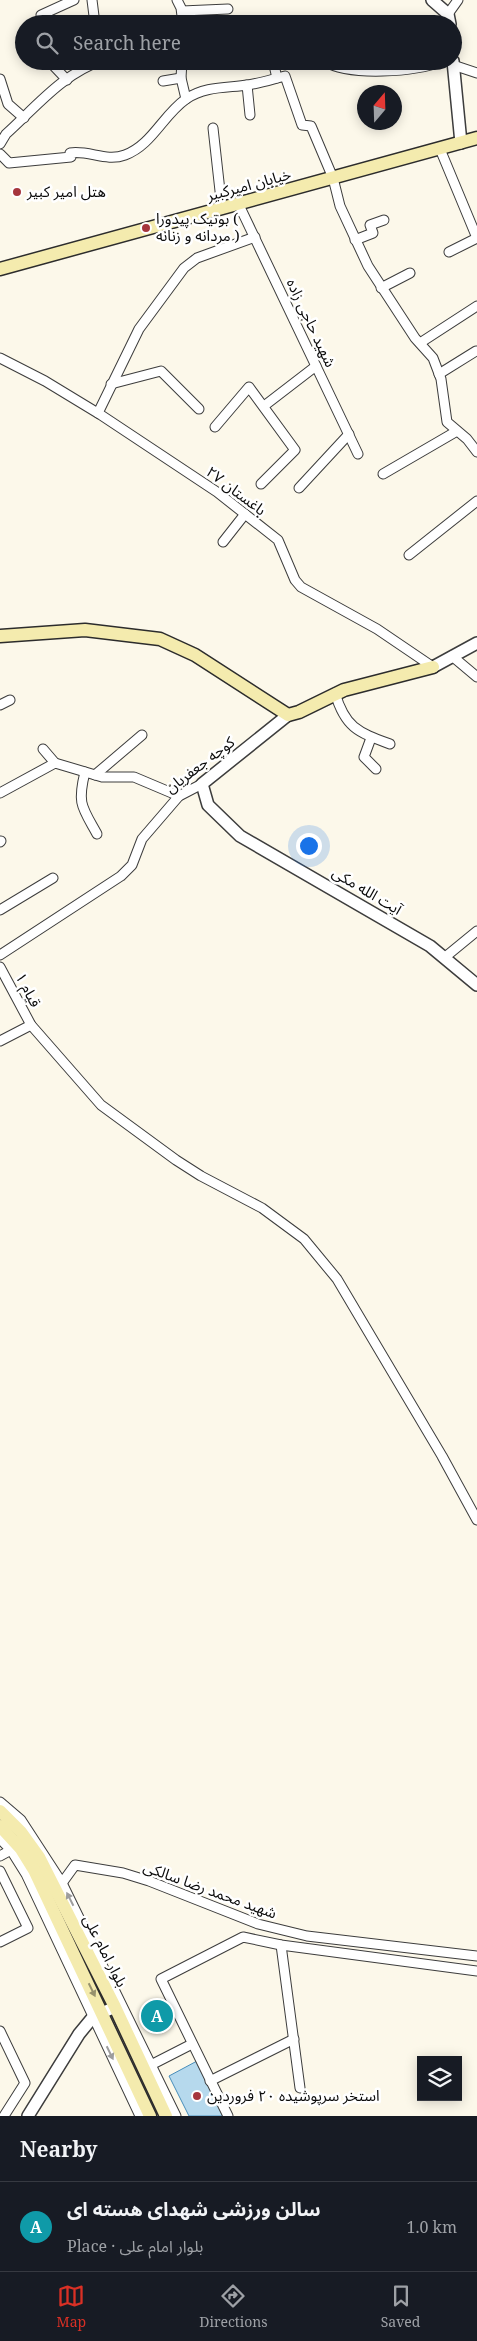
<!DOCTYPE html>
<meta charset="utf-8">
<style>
:root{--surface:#171b24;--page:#242831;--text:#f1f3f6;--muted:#9ea1a6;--line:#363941;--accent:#d93025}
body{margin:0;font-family:"Noto Serif","Noto Sans Arabic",serif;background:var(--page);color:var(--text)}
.controls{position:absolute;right:15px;bottom:15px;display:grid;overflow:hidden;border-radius:0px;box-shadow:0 2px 12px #0003}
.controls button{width:45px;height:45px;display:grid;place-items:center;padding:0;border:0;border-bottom:1px solid var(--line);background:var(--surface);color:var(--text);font:25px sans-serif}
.compass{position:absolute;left:357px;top:85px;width:45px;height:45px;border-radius:50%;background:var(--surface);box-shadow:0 2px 12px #0003;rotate:19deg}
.you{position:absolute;left:308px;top:845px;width:18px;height:18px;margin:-12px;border:4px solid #fff;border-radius:50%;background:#1a73e8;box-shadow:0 0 0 8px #1a73e833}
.badge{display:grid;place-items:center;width:32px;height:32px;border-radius:50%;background:var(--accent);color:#fff;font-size:16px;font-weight:700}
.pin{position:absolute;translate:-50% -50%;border:2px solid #fff;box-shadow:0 1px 5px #0006}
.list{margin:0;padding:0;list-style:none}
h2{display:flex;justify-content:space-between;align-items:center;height:65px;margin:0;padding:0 20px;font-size:21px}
h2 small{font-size:16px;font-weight:400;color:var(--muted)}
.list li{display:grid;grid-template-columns:32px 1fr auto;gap:15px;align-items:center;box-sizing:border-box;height:90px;padding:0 20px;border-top:1px solid var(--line)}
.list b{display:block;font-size:19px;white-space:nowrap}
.list p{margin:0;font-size:16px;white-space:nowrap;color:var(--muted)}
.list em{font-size:16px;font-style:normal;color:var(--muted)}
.icon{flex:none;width:28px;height:28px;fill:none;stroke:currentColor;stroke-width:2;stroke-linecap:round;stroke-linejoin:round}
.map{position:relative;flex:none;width:477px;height:2116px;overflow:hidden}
.search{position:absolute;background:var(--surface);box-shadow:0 2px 12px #0003;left:15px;right:15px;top:15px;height:55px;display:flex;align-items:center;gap:12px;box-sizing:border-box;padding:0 18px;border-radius:28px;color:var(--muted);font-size:19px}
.sheet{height:155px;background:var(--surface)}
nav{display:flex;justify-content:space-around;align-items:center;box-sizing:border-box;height:70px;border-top:1px solid var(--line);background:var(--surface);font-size:14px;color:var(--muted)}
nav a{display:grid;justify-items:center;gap:2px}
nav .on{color:var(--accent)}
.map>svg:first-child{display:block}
.water{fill:#b6d9ed;stroke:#478dba}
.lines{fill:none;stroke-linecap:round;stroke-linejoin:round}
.minor-casing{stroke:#3d3d3d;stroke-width:11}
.tertiary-casing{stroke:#3d3d3d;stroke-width:14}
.secondary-casing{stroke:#2c2c2c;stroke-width:15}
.minor{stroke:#fff;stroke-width:9}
.tertiary{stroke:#fff;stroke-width:11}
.secondary{stroke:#f4ebae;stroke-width:12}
.oneway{fill:#9d9d9d}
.oneway2{fill:#96916c}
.poi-dot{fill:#a6363d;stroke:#fff;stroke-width:2}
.labels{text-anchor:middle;stroke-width:5;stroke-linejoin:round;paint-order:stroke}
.street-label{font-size:15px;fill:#0a0a0a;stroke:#fff}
.poi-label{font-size:15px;fill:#0a0a0a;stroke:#fff;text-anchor:start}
</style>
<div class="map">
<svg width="477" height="2116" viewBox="0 0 477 2116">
<rect width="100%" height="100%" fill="#fcf8ea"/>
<polygon class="water" points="197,2061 225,2116 189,2116 169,2076"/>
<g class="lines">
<defs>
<g id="minor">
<polyline points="92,0 95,24"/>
<polyline points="177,0 181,8 183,24"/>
<polyline points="182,11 228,9"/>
<polyline points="448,14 458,0"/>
<polyline points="41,15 74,0"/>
<polyline points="49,61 67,80"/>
<polyline points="182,61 181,78 186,99"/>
<polyline points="213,61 252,64 270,61"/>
<polyline points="273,61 277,78"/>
<path d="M324,61c26,16 91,11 119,0"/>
<polyline points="453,65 477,73"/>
<polyline points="0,79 8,104 24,118"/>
<polyline points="163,81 181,78"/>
<polyline points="247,85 250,115"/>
<polyline points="213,128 222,209"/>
<path d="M0,144l6,-10c28,-25 58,-62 96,-73"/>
<polyline points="440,149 477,238"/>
<path d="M0,154l9,9 62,-6 -1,-4c19,-3 36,9 55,2 27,-10 38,-40 61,-56 19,-13 41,-11 62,-14 13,-2 25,-6 37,-9l17,49 9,1 22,52 7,28 28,60 47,72 18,20 8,21 6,43 20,17 10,13"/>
<polyline points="239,205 358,454"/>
<polyline points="355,240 373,233 370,225 384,220"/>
<polyline points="449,252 477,238"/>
<polyline points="381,288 410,273"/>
<polyline points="420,343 477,306"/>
<polyline points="0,358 45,381 101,415 217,492 278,540 295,580 301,587 377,629 433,667"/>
<polyline points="439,374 476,351"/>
<polyline points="111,384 161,371 199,409"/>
<polyline points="264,406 316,366"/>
<polyline points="98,413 139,329 184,268 197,258 255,237"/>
<polyline points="215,427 249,387 295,450 261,484"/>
<polyline points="383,474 457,431"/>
<polyline points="299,488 349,434"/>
<polyline points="223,542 245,514"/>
<polyline points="409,555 477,501"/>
<polyline points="452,656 477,677"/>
<path d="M335,693c10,34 22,39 55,51"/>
<polyline points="0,705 10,700"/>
<polyline points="371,738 364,757 376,769"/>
<polyline points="43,749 55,763"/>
<path d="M85,772c-8,32 -3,35 12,62"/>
<polyline points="95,775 142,735"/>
<polyline points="0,793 55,763 102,777 134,777 179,796"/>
<polyline points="0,842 1,841"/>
<polyline points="0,910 53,878"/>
<polyline points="0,955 121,876 132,865 142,839 179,796 202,784"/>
<polyline points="444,958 477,931"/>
<polyline points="0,967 31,1025 101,1105 176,1160 201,1176 262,1208 304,1239 337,1279 442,1456 477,1520"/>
<polyline points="0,1041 31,1025"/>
<polyline points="0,1802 21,1820 62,1883 176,2116"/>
<polyline points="0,1839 11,1850 26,1874 140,2116"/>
<polyline points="0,1856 11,1850"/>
<polyline points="0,1871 28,1928 0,1942"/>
<polyline points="62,1883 75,1865 123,1873 149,1881 258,1924 307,1936 477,1956"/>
<polyline points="281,1945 300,2088"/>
<polyline points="0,2031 25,2083 4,2116"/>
<polyline points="147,2067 192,2044"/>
<polyline points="210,2081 294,2039"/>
<polyline points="228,2116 161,1979 243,1937 281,1945 477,1971"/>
</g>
<g id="tertiary">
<polyline points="432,0 448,14 450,24"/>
<polyline points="453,61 461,143"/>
<polyline points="433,667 477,643"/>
<polyline points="288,715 202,784 208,805 240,836 430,946 477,985"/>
<polyline points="28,2116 79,2034 93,2017 115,2007"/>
</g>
<g id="secondary">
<polyline points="0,269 477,138"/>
<polyline points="0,636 85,630 160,639 195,655 288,715 299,712 344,690 433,667"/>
<polyline points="0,1811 21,1832 39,1857 115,2007 166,2116"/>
<polyline points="0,1826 21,1849 34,1870 150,2116"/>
</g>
</defs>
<use href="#minor" class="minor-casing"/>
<use href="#tertiary" class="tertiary-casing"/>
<use href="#secondary" class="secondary-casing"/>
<use href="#minor" class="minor"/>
<use href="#tertiary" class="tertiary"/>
<use href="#secondary" class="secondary"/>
</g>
<defs><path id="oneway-solid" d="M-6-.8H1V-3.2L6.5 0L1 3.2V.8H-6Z" transform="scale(1.25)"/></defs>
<g class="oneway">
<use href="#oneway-solid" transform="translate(70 1899) rotate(-117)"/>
<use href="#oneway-solid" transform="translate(110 2053) rotate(64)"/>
</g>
<use class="oneway2" href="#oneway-solid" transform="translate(92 1990) rotate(64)"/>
<g class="poi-dot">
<circle cx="17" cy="192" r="5"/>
<circle cx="146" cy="228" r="5"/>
<circle cx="197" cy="2096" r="5"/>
</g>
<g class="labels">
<g class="street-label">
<text transform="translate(249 185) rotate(-15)" y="5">خیابان امیرکبیر</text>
<text transform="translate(311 323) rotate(65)" y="5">شهید حاجی زاده</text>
<text transform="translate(236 491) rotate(37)" y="5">باغستان ۲۷</text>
<text transform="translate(200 765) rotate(-37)" y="5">کوچه جعفریان</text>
<text transform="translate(367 891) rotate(31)" y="5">آیت الله مکی</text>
<text transform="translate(28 990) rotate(62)" y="5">قیام ۱</text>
<text transform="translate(210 1890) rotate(20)" y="5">شهید محمد رضا سالکی</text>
<text transform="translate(105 1951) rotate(63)" y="5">بلوار امام علی</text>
</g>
<g class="poi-label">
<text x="27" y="197">هتل امیر کبیر</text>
<text x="156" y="224">بوتیک پیدورا (<tspan x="156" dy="17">مردانه و زنانه )</tspan></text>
<text x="207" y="2101">استخر سرپوشیده ۲۰ فروردین</text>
</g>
</g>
</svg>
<div class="controls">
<button><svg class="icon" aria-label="layers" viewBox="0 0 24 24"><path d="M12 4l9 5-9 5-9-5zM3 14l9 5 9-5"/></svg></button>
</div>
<svg class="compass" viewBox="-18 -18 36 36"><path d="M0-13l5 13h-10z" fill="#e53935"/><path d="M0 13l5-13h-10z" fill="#9ea1a6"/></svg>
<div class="you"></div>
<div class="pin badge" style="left:157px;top:2016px;background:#0f9aa8">A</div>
<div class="search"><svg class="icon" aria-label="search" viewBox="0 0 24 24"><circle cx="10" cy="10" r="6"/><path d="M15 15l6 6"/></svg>Search here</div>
</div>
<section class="sheet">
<h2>Nearby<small></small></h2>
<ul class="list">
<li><span class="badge" style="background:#0f9aa8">A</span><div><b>سالن ورزشی شهدای هسته ای</b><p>Place · بلوار امام علی</p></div><em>1.0 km</em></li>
</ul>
</section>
<nav>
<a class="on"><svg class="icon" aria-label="map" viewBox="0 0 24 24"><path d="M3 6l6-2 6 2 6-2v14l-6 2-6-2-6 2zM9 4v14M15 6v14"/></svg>Map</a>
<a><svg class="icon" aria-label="directions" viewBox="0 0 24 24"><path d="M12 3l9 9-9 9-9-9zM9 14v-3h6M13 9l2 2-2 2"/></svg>Directions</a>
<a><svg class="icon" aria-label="saved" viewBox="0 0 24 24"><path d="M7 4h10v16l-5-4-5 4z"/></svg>Saved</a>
</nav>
